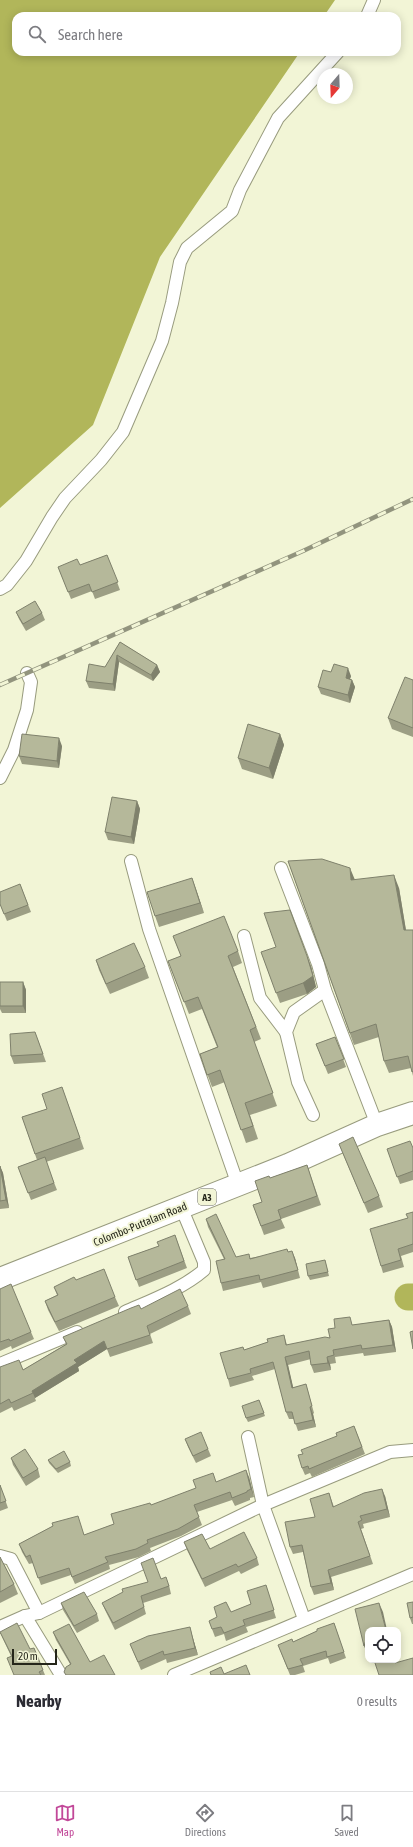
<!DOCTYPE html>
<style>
:root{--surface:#fff;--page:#f7f7f7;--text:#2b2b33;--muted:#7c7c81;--line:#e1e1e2;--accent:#c24899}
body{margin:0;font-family:"Asap Condensed",sans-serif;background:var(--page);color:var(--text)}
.controls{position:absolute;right:12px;bottom:12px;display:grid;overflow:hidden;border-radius:8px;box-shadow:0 2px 10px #0003}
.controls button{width:36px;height:36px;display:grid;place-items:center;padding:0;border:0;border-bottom:1px solid var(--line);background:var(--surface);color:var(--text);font:20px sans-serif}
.compass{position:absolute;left:317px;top:68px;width:36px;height:36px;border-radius:50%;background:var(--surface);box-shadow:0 2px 10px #0003;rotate:199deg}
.scale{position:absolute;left:12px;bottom:10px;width:45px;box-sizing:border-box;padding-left:4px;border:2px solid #25261a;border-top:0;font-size:11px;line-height:14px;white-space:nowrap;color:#25261a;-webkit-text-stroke:3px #f2f5d6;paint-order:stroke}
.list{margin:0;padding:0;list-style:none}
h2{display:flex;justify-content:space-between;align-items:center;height:52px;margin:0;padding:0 16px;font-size:17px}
h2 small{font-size:13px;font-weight:400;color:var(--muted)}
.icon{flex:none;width:22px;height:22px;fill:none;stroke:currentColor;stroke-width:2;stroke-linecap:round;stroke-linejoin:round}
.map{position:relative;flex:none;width:413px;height:1675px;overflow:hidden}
.search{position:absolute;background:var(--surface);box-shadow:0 2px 10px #0003;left:12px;right:12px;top:12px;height:44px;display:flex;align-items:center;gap:10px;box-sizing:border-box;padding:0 14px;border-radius:12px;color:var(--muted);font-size:15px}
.sheet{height:116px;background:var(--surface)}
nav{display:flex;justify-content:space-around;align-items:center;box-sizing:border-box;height:56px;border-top:1px solid var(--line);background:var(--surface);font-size:11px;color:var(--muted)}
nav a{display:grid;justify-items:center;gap:2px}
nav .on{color:var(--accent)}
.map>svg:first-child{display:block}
.water{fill:#b1b65a}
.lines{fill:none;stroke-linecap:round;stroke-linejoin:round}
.river{stroke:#b1b65a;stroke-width:27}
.street-casing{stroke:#989b7e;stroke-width:14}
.highway-casing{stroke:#989b7e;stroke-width:24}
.street{stroke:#fff;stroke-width:12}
.highway{stroke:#fff;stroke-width:22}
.rail-casing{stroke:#92947e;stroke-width:4.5}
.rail{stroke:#f2f5d6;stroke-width:3;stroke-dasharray:9;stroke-linecap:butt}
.wall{fill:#9c9e84}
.shaded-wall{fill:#7f816c}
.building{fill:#b5b89a;stroke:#7f816c}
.labels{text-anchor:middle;stroke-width:4;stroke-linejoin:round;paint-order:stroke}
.shield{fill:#f2f5d6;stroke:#626452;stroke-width:1}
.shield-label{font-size:10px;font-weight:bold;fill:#25261a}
.street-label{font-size:11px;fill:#25261a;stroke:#f2f5d6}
</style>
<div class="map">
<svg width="413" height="1675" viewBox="0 0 413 1675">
<rect width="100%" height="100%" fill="#f2f5d6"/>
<polygon class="water" points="0,0 335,0 324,16 16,16 16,52 300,52 160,257 93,425 0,508"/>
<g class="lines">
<polyline class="river" points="408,1297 413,1297"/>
<defs>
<g id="street">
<polyline points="367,16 374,0"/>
<polyline points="0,589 7,585 26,561 52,517 65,498 101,460 123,432 162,341 172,303 180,262 187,248 232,211 240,190 278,118 338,52"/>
<polyline points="0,778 14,750 27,710 31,682 27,673"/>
<polyline points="131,861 149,929 238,1185"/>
<polyline points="281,868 318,964 325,990 294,1012 286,1032 298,1082 313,1115"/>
<polyline points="244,936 260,998 286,1032"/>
<polyline points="325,990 377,1125"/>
<path d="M125,1312c27,-12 57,-23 79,-42v-8l-23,-55"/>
<polyline points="0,1364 77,1332"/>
<polyline points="248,1437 263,1505 304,1619"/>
<polyline points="0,1556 11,1559 39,1613"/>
<polyline points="25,1616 61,1675"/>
<polyline points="0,1627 25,1616 39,1613 263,1505 390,1452 413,1450"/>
<polyline points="174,1675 413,1574"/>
</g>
<polyline id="highway" points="0,1279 288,1165 377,1125 413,1113"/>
</defs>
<use href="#street" class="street-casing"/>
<use href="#highway" class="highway-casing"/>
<use href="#street" class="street"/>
<use href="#highway" class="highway"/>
<defs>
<polyline id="rail" points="0,685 303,551 413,499"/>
</defs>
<use href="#rail" class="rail-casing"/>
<use href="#rail" class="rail"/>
</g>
<g class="wall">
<polygon points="107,555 120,590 95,599 92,591 71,599 58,567 80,565"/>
<polygon points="16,612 42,613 45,620 26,631 19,619"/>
<polygon points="120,642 157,665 160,672 153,681 119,662 115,691 89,688 86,681 105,667"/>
<polygon points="331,672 351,676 350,679 352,680 355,687 350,703 321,694 318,687"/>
<polygon points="413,680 413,737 392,729 388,718"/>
<polygon points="280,734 284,745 273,779 242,769 238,758"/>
<polygon points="62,746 59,768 22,764 19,756"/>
<polygon points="137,801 140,809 134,844 108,840 105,832"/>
<polygon points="288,861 354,880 399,888 406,930 413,930 413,1076 411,1068 389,1073 384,1061 379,1037 354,1045"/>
<polygon points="192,878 204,913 159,927 155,916"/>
<polygon points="20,884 31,912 7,921 0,904"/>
<polygon points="173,936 238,951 242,963 233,967 261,1039 254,1042 277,1106 250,1115 258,1139 246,1143 225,1082 212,1087 200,1054 217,1047 202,1009 189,1014 168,961 181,956"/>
<polygon points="261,952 311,966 316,987 307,994 280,1003"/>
<polygon points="96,960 145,967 149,978 110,994 99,970"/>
<polygon points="0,982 23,982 26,990 26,1013 2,1013 0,1009"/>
<polygon points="35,1032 46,1062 14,1064 11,1056"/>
<polygon points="335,1037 346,1067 328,1074 316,1044"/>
<polygon points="62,1087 84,1149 46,1162 57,1190 31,1200 18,1167 37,1160 22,1117 47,1109"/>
<polygon points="339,1144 379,1196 383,1207 368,1213 343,1154"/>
<polygon points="413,1148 413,1180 400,1184 387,1149"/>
<polygon points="307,1165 321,1205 281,1219 285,1228 264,1235 253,1205 262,1202 270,1178"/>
<polygon points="0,1166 3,1173 9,1208 0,1209"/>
<polygon points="413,1212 413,1252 401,1256 404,1267 383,1273 381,1266 408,1218"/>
<polygon points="206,1219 236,1257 250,1258 288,1252 295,1258 300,1278 263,1288 261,1282 223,1291 221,1283 224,1259 208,1227"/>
<polygon points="175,1235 187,1268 139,1287 128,1257 159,1246"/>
<polygon points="325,1260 329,1276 310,1280 308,1276"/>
<polygon points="76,1280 115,1297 119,1306 59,1331 48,1310 45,1301 57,1295 54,1287"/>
<polygon points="0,1289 31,1332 34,1339 12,1349 11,1346 0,1351"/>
<polygon points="188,1306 191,1314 150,1334 153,1343 110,1357 107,1349 78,1367 79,1371 35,1398 36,1401 14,1411 12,1407 0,1413 0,1367 23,1370 66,1344 63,1337 141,1309"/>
<polygon points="389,1320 392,1327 396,1352 364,1356 363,1353 335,1357 336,1363 330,1364 331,1370 314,1373 311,1365 311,1359 288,1365 293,1388 306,1384 314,1413 313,1414 316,1427 298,1431 294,1419 289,1419 286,1412 275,1369 252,1376 254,1380 230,1387 228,1379 244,1350 268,1342 284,1335 287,1345 330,1338 353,1325"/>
<polygon points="259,1400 265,1416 248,1422 246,1418"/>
<polygon points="354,1426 365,1454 312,1477 310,1473 305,1475 302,1468 303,1454 337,1436"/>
<polygon points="185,1439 208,1449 211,1456 196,1463 188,1447"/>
<polygon points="11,1458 38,1469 40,1477 26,1486 13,1465"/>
<polygon points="48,1460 70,1462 71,1466 58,1473 49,1463"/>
<polygon points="249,1477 254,1497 250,1498 250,1500 235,1506 232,1500 197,1512 202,1525 181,1536 150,1548 151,1551 139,1557 109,1565 110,1569 75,1584 71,1575 41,1585 33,1563 29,1564 22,1552 19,1544 53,1526 84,1535 114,1524 151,1505 216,1482"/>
<polygon points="0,1485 8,1508 0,1511"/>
<polygon points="329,1493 334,1507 385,1496 390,1517 363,1524 364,1528 361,1529 373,1564 331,1577 334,1590 314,1595 311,1587 303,1552 293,1554 290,1547 315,1517"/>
<polygon points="184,1542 210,1549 257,1558 259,1565 241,1574 239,1571 205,1587 187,1550"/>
<polygon points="0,1557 14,1584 18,1594 0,1603"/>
<polygon points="161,1579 169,1585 171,1594 143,1603 146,1614 115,1630 105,1610 102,1603"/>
<polygon points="266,1585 276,1618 246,1627 248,1632 226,1641 224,1634 215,1637 209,1621 251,1604"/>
<polygon points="413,1602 413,1624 412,1624 410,1618"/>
<polygon points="61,1603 97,1614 99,1621 77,1633 63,1610"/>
<polygon points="334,1623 346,1658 330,1664 328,1658 303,1666 305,1672 295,1675 290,1675 278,1645 293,1642"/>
<polygon points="190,1627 192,1635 198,1655 167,1663 166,1659 141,1670 130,1644"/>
<polygon points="0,1632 30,1649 34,1648 45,1675 14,1675 11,1656 3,1639"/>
<polygon points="53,1632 90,1662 115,1675 66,1675 64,1672 70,1664 56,1640"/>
</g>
<g class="shaded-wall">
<polygon points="117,655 119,662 115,691 113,684"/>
<polygon points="157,665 160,672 153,681 151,675"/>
<polygon points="348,668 351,676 348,685 346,678"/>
<polygon points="352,680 355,687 350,703 348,695"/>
<polygon points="280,734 284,745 273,779 269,768"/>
<polygon points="59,738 62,746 59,768 57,761"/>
<polygon points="137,801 140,809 134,844 131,837"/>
<polygon points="350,868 355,880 351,880"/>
<polygon points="394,875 399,888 408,943 404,930"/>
<polygon points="192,878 196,889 204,913 200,903"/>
<polygon points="307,956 311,966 316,987 307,994 303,983"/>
<polygon points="23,982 26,990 26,1013 23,1006"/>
<polygon points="0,1166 3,1173 9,1208 6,1200"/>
<polygon points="292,1251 295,1258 300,1278 298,1270"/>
<polygon points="389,1320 392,1327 396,1352 393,1345"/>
<polygon points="104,1341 107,1349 78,1367 79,1371 35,1398 32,1391 74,1360"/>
<polygon points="285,1357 288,1365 295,1395 292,1388"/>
<polygon points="327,1357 330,1364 331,1370 328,1363"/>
<polygon points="310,1407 313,1414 316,1427 313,1420"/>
<polygon points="246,1470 249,1477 254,1497 251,1489"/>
<polygon points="382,1489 385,1496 390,1517 387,1509"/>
<polygon points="328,1570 331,1577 334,1590 331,1583"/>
<polygon points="379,1603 383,1612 387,1630 386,1630"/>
<polygon points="190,1627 192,1635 198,1655 195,1648"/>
<polygon points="366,1640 368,1645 368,1655 364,1646"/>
</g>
<g class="building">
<polygon points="107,555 118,582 92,592 89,584 68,592 58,567 77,559 80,565"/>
<polygon points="35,601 42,613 23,624 16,612"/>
<polygon points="120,642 157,665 151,675 117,655 113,684 86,681 89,664 105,667"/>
<polygon points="334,664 348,668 346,678 352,680 348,695 318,687 323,670 331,672"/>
<polygon points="405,677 413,680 413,728 388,718"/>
<polygon points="248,724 280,734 269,768 238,758"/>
<polygon points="22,734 59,738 57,761 19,756"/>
<polygon points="112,797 137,801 131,837 105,832"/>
<polygon points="322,859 350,868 351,880 394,875 404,930 413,930 413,1071 412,1072 408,1056 384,1061 376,1024 350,1033 288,861"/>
<polygon points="192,878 200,903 155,916 147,892"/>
<polygon points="20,884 28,905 4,914 0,904 0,892"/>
<polygon points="290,910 307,956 313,976 303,983 276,993 261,952 276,947 264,913"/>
<polygon points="224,916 238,951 228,956 256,1027 250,1030 273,1093 245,1103 253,1126 241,1130 220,1070 207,1075 200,1054 218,1047 198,997 184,1002 168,961 181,956 173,936"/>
<polygon points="134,943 145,967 106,984 96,960"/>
<rect x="0" y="982" width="23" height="24"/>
<polygon points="35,1032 43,1054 11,1056 10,1034"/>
<polygon points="335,1037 344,1059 325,1066 316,1044"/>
<polygon points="62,1087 80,1138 35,1154 22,1117 47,1109 42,1094"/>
<polygon points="353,1137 379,1196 364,1203 339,1144"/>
<polygon points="410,1141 413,1148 413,1171 397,1177 387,1149"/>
<polygon points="45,1157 54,1183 28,1193 18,1167"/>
<polygon points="307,1165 317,1196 278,1210 281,1219 261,1226 253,1205 262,1202 255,1181 269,1176 270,1178"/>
<polygon points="0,1166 6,1200 0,1201"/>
<polygon points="413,1212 413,1244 398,1249 401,1260 381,1266 370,1229 408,1218 406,1214"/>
<polygon points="216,1214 236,1257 249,1254 250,1259 287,1249 288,1252 292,1251 298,1270 260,1280 259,1275 221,1283 216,1261 225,1259 206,1219"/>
<polygon points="175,1235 184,1261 136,1280 128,1257 159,1246 157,1242"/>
<polygon points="325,1260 328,1272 308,1276 306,1264"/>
<polygon points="104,1269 115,1297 55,1322 45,1301 58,1295 54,1287 74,1277 76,1280"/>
<polygon points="11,1284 31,1332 10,1341 9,1339 0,1342 0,1289"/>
<polygon points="180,1289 188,1306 147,1326 150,1335 107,1349 104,1341 74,1360 77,1363 32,1391 33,1393 11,1403 9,1399 0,1404 0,1367 19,1360 23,1370 67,1344 63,1337 131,1308 139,1305 141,1309"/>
<polygon points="350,1317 352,1325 389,1320 393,1345 362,1349 361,1345 333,1350 334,1355 327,1357 328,1363 311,1365 309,1351 285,1357 292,1388 306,1384 312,1406 310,1407 313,1420 295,1424 292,1412 286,1412 273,1362 250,1369 251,1373 228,1379 220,1353 243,1347 244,1350 268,1342 267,1339 284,1335 286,1345 325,1337 330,1338 328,1329 335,1328 334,1319"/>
<polygon points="413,1331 413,1349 410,1332"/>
<polygon points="259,1400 264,1413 246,1418 242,1406"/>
<polygon points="354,1426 362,1447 309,1469 308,1466 302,1468 298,1455 303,1454 301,1450 337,1436 336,1433"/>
<polygon points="201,1432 208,1449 193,1456 185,1439"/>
<polygon points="25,1449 38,1469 23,1478 11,1458"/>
<polygon points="64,1451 70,1462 56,1469 48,1460"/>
<polygon points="246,1470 251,1489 247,1491 247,1492 232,1498 230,1492 194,1505 199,1517 178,1529 147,1540 148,1543 136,1549 105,1557 108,1562 72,1577 69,1568 38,1578 30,1555 26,1557 19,1544 53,1526 52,1523 78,1516 84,1535 114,1524 111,1514 150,1503 151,1505 196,1488 193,1480 213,1473 216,1482"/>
<polygon points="0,1485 6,1501 0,1503"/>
<polygon points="382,1489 387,1509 360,1516 362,1520 358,1522 370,1556 328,1570 331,1583 311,1587 302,1545 290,1547 285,1522 315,1517 310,1499 329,1493 333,1507 364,1493"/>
<polygon points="244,1532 257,1558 238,1567 236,1564 202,1579 184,1542 202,1534 210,1549"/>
<polygon points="0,1557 14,1584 0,1592"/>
<polygon points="153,1558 161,1579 166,1577 169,1586 141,1596 144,1607 113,1623 102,1603 123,1592 122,1589 148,1582 141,1563"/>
<polygon points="266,1585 274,1610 243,1620 245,1625 224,1633 221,1627 212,1629 209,1621 217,1617 214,1607 226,1602 231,1612 251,1604 247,1591"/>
<polygon points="84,1592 97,1614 74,1626 61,1603"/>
<polygon points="413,1602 413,1617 410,1618 407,1603"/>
<polygon points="379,1603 386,1630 368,1630 368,1645 366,1640 364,1646 355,1609"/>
<polygon points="17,1623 30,1649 34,1648 43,1670 39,1672 41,1675 14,1675 7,1658 12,1656 0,1632"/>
<polygon points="334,1623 344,1652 327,1657 326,1651 300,1659 303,1665 288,1669 278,1645 292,1639 293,1642 317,1631 317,1629"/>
<polygon points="69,1624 90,1662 104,1655 115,1675 66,1675 64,1672 66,1667 71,1664 53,1632"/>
<polygon points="190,1627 195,1648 164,1655 163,1651 138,1662 130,1644 148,1636"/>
<polygon points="413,1658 413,1675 379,1675 374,1660 394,1660 395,1663"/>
<polygon points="246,1665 250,1675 211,1675 210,1672 221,1667 224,1674"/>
</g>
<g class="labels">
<rect class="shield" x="198" y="1189" width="18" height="16" rx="3"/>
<g class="shield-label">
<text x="207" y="1201">A3</text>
</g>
<g class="street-label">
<text transform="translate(140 1224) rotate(-22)" y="4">Colombo-Puttalam Road</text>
</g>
</g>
</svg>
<div class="controls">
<button><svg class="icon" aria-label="locate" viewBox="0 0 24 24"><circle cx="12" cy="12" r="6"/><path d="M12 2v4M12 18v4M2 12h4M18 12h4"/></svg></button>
</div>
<svg class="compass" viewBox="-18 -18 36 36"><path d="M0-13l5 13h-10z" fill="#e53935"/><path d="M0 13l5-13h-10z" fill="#7c7c81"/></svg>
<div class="scale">20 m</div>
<div class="search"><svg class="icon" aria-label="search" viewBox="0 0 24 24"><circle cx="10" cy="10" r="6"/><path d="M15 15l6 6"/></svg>Search here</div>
</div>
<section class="sheet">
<h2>Nearby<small>0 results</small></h2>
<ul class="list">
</ul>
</section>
<nav>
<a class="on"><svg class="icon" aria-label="map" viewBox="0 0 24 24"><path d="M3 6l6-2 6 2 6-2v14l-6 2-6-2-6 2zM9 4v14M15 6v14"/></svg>Map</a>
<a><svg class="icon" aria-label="directions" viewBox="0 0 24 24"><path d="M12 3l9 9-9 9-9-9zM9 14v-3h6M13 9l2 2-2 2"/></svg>Directions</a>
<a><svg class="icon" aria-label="saved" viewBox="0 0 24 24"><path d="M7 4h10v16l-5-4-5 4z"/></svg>Saved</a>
</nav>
